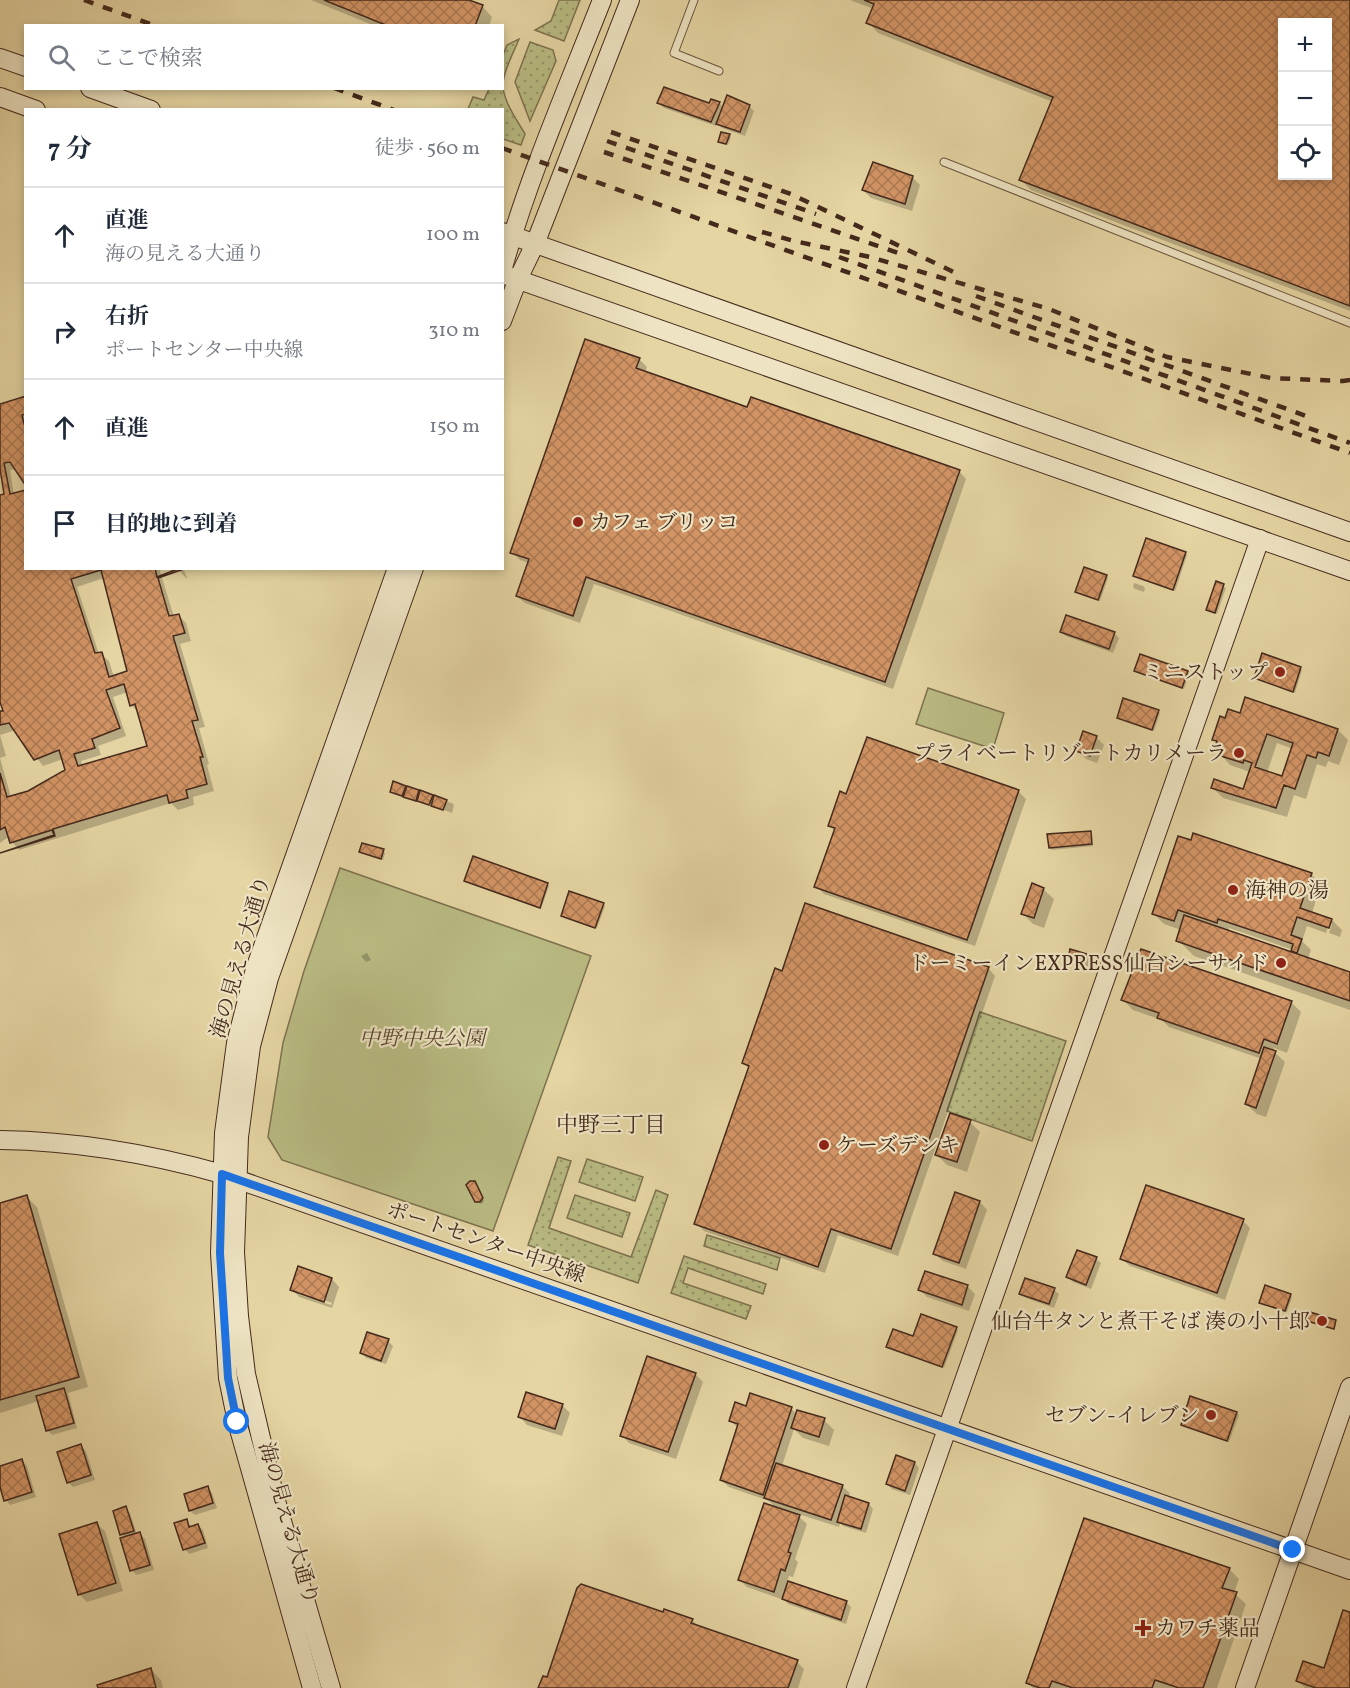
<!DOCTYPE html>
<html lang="ja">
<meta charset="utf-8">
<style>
:root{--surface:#fff;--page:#f6f6f7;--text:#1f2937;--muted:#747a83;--line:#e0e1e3}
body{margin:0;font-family:Vollkorn,"Noto Serif JP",serif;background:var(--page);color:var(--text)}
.controls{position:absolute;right:18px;top:18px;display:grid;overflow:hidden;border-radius:0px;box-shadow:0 3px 9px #0003}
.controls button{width:54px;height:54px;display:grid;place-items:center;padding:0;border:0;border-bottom:2px solid var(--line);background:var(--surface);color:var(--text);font:30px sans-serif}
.stop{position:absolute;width:18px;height:18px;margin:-14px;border:4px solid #1a73e8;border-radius:50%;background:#fff}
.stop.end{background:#1a73e8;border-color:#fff;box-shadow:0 2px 6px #0008}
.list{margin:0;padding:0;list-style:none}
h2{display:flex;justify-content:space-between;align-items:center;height:78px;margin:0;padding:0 24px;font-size:26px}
h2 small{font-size:20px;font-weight:400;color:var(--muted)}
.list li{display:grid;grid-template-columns:39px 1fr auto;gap:18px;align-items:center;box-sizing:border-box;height:96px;padding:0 24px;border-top:2px solid var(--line)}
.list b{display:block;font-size:22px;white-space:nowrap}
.list p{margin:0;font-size:20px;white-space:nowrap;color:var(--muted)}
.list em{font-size:20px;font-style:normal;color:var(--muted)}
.icon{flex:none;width:33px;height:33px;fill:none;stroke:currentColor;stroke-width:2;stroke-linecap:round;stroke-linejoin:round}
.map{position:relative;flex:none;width:1350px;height:1688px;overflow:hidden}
.search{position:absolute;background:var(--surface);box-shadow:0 3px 9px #0003;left:24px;top:24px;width:480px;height:66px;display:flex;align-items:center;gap:15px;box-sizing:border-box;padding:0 21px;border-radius:0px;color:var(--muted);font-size:22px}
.panel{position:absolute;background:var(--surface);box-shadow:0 3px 9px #0003;left:24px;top:108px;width:480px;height:462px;border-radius:0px}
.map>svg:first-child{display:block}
.grass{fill:url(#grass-dots);stroke:#7e7250;stroke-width:1.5}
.park{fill:#b9bc83;stroke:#7e7250;stroke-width:1.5}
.shadow{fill:#0003;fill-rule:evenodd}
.building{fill:url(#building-cross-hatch);stroke:#44291c;stroke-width:1.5;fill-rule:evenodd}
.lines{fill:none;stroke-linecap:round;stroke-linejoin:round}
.lane-casing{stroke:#6c543e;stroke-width:9}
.secondary-casing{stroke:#44291c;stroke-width:20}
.lane{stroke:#eee4c3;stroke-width:7}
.secondary{stroke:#eee4c3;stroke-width:18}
.rail{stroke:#44291c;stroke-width:4.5;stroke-dasharray:10 10;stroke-linecap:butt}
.route{stroke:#1a73e8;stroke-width:8}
.poi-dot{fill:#8f2418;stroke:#eee4c3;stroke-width:2}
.labels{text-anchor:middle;stroke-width:4.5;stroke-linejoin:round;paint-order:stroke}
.poi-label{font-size:21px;fill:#44291c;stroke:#eee4c3;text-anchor:end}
.street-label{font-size:21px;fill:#44291c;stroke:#eee4c3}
.park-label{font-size:21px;font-style:italic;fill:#5b4631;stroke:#eee4c3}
.neighbourhood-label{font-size:22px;fill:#44291c;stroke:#eee4c3}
</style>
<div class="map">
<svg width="1350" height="1688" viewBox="0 0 1350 1688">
<defs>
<pattern id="grass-dots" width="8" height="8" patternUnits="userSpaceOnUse" patternTransform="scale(1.5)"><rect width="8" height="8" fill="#b9bc83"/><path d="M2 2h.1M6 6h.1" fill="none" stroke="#98996a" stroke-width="1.8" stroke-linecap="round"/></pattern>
<pattern id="building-cross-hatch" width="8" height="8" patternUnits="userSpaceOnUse" patternTransform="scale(1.5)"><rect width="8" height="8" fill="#d29465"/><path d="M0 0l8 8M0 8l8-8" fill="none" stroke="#ac7952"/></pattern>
</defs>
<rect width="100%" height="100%" fill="#e5d5a3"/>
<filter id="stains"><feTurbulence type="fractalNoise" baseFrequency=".00333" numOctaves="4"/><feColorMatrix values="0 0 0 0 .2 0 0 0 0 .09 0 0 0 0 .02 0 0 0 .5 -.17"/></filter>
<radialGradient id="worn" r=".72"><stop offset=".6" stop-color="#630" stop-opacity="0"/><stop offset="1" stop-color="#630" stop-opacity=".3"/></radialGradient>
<g class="grass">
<polygon points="559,0 580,0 564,41 535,30 551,21"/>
<path d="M519,39c-5,13 -15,30 -16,44 -1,17 14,37 22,51l-4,11 -18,-6 -1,-29 -34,-1 5,-12 11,3 5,-11 13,-1 1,-33 4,-10z"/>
<polygon points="530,42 553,50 556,61 530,121 515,82"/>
<polygon points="980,1012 1066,1041 1032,1141 947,1111"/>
<polygon points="558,1157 571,1161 549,1228 631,1257 656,1190 668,1195 638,1283 528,1245"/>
<polygon points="587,1159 643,1177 635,1201 579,1182"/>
<polygon points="575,1195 630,1213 622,1237 567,1218"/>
<polygon points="707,1235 780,1258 777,1270 704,1246"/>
<polygon points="684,1256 766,1284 763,1294 688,1268 683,1283 751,1306 746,1319 671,1293"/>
</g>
<g class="park">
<polygon points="928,688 1004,713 993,749 916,724"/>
<polygon points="340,868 591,956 493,1231 282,1160 268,1137 283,1043 304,971"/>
</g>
<g class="shadow">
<polygon points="311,0 465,0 482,6 492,17 489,26 375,26"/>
<path d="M850,0h500v311l-319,-121 -10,-10 32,-78 -175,-69 -10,-11 6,-13zM1282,22h46v154h-46z"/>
<polygon points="659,103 719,103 724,108 749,106 754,111 745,136 722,128 717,123 716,126 664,108"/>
<polygon points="722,134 731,137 728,145 720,142"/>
<polygon points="912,177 920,185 912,211 871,198 863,190"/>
<polygon points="639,359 647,367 645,373 748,409 959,471 966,479 893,689 594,584 580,623 525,603 517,596 529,563 520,560 512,552"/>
<path d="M26,398v85l-10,-14 -6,1 16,98h133l15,49 4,-2 8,8 5,18 -11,3 25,83 -6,1 10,36 -2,1 7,26 -21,6 1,8 -16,5 -7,-7 -152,47 -7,-8 -2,-6 -10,7v-108l6,21 -6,2 11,39 18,-5 38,-21 -4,-12 -20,7 -27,-36 -16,5v-22l5,-1 -5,-15v-200l6,-2 -4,-22h-2v-67zM104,578l25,94 -15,5 -5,-16 -8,-7h-2l-22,-67zM128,692l3,13 8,8 10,34 -67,20 -1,-6 20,-6 -3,-9 28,-10 -13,-39z"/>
<polygon points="1185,553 1187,555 1175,591 1134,576"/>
<polygon points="177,568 183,568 187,578 186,578"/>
<polygon points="1106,576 1108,578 1100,601 1077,592"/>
<polygon points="1134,583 1143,586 1145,588 1144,592 1135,589 1133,587"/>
<polygon points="1217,583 1226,588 1217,614 1208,610"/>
<polygon points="1061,632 1114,633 1119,638 1113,653 1066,636"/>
<polygon points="1300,668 1302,670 1295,693 1255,678"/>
<polygon points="1136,671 1187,672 1189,674 1184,689"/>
<polygon points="1158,711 1160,713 1154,731 1118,717"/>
<path d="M1221,718l117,12 10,10 -9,25 -11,-4 -2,6 -9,-3 -11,35 -12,-4 -7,22 -64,-19 -10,-10 31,3 6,-19 -20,-7 -14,-16 2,-6 -4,-4zM1277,743l16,6 -10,29 -16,-5z"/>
<polygon points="1096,737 1104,745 1097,763 1086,759 1078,751"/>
<polygon points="868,739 1019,792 1026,799 975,946 824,894 816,886 835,831 829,825 847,796"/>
<polygon points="394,783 421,794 452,803 454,805 452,813 418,800 418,802 394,794 392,792"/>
<polygon points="1090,832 1093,846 1052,850 1050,848"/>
<polygon points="383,851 385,853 383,860 361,852"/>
<path d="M1311,874l10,10 -9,29 20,7 10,10 -2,7 -11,-4 3,-9h-3l-3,9 -19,-7 -5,15 9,9 -3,8 42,16v36l-156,-54 -16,-16 3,-10 -17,-6 -10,-10zM1229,928l64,22 4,5 -69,-24z"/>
<polygon points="466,881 547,884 549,886 541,909"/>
<polygon points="1043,889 1054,899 1044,928 1033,924 1023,914"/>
<polygon points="603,904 605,906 597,928 562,915"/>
<polygon points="367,953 371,960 366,962 361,956"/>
<polygon points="1071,954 1086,955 1097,966 1096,969 1081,964"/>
<polygon points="988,968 995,976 898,1256 838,1235 825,1273 704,1231 696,1223 750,1069 744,1063 783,973"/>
<polygon points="1123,1000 1291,1002 1301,1012 1287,1053 1274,1048 1273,1051 1285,1062 1266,1117 1257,1114 1246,1104 1262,1059 1169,1027 1162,1020 1133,1010"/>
<polygon points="970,1122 980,1132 967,1172 947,1165 937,1155"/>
<polygon points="475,1182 484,1201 482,1204 476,1201"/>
<polygon points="27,1197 37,1207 88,1387 68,1393 77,1428 52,1435 47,1430 39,1401 0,1413 0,1205"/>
<polygon points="980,1202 987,1210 966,1269 943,1261 935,1254"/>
<polygon points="1243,1221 1250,1228 1225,1300 1130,1266 1122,1259"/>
<polygon points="1096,1259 1101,1263 1091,1289 1073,1282 1068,1277"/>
<polygon points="926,1272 968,1287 975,1294 969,1311 927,1297 920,1290"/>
<path d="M332,1279l7,8 -7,21 -33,-11 -7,-8zM298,1291l34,12 -1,2 -33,-11z"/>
<polygon points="1054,1290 1059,1294 1054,1308 1026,1298 1021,1294"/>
<polygon points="1290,1295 1292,1297 1287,1312 1263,1304"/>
<polygon points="956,1328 958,1330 944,1368 888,1347"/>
<polygon points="388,1341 393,1346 386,1364 366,1358 362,1353"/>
<polygon points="695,1374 703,1382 676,1459 629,1443 622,1435"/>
<polygon points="562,1405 570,1413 562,1436 527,1425 520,1417"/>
<polygon points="747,1408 791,1408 797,1415 824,1420 834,1430 829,1446 803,1438 794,1429 782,1466 842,1486 850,1493 848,1498 869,1504 873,1509 866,1533 843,1526 840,1523 839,1527 795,1513 807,1524 795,1559 798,1562 793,1577 789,1576 787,1582 847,1603 851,1607 846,1624 788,1604 782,1597 781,1599 747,1587 740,1580 777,1509 769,1501 729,1487 721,1480 738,1428 731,1421"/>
<polygon points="1237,1413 1239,1415 1229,1442 1182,1424"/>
<polygon points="81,1446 86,1451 95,1480 73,1487 68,1482"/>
<polygon points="22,1461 27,1466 36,1497 10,1505 6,1500 0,1482 0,1468"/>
<polygon points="915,1463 919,1468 910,1495 892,1489 887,1484"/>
<polygon points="207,1488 212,1493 217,1508 195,1515 190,1511 186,1495"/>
<polygon points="125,1508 130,1513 137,1535 140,1534 145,1539 154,1570 136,1575 132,1570 126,1538 122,1534"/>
<polygon points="186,1521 192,1527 198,1525 203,1530 208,1548 189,1554 185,1549"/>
<polygon points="97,1524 105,1531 123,1591 87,1602 79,1594"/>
<polygon points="1229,1569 1239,1579 1234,1593 1246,1604 1217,1688 1033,1688 1028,1683"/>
<polygon points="664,1614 692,1620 699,1627 797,1662 804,1669 798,1688 540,1688 548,1679"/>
<polygon points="1350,1614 1350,1688 1305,1688 1298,1681 1325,1670"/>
<polygon points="151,1670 161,1680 163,1688 99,1688"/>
</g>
<g class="building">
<polygon points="324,0 469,0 483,5 475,26 388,26"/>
<path d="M864,0h486v306l-331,-126 34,-83 -187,-74 8,-19zM1282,22h46v154h-46z"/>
<polygon points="664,87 709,103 711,99 720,102 711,122 657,103"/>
<polygon points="727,95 750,105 740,132 716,124"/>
<polygon points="721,132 730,134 726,144 718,142"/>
<polygon points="873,162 913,176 905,204 862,190"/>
<polygon points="585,339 640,358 636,368 747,407 751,397 960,470 885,682 586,577 573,616 516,596 529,559 510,553"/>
<path d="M26,396v18l-4,1 2,9h2v62l-16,-24 -6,1 6,31 16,-4v78h129l2,9 23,-9 1,2 -23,8 11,38 10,-2 6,19 -12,3 25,84 -6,1 11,36h-3l7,27 -21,6 2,8 -19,5 -2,-8 -114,34 2,7 -55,17 54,-18 -2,-5 -42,13 -5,-16 -5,3v-57l7,24 21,-6 37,-21 -6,-20 -25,10 -25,-37 -9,2v-14h3l-3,-9v-207l4,-1 -4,-25v-65zM101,570l26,101 -18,6 -7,-25 -7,1 -24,-74zM124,684l6,22 5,-2 12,42 -69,20 -4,-12 21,-6 -3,-9 28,-11 -14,-38z"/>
<polygon points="1146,538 1186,552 1173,590 1133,576"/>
<polygon points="1084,567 1107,575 1098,600 1075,592"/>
<polygon points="1216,581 1224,584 1215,613 1206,610"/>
<polygon points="1066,615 1115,632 1109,649 1060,632"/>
<polygon points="1262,653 1301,667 1293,692 1254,678"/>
<polygon points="1140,654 1188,671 1182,688 1134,671"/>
<path d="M1245,697l93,32 -9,27 -11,-4 -2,6 -9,-3 -12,34 -11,-4 -8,23 -65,-20 3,-9 29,10 9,-26 -8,-3 -1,3 -25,-8 2,-3 -6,-2 3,-9 -5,-1 8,-24 5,2 3,-9 12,4zM1267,734l26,9 -11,33 -27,-9z"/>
<polygon points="1123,698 1159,710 1152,730 1117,718"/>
<polygon points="1083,731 1097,736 1090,756 1076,751"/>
<polygon points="867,737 1019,790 967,940 814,887 835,828 828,826 840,791 846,794"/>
<polygon points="393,781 406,786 402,796 390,792"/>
<polygon points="407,786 419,790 416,801 403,797"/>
<polygon points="420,790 433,795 429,805 417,801"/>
<polygon points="434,795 447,800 443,810 431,806"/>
<polygon points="1091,831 1092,844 1049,848 1047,834"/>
<polygon points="1193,833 1312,873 1300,908 1332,919 1329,928 1297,917 1291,935 1302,939 1297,953 1291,951 1293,944 1218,919 1217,923 1178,910 1174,921 1152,914 1178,836 1191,840"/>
<polygon points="362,843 384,849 381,859 359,852"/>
<polygon points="473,856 548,883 540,908 464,881"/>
<polygon points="1032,883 1044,888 1034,918 1021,914"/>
<polygon points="569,891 604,903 595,928 561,916"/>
<polygon points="805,903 989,967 891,1249 831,1229 818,1267 694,1224 749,1066 742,1063 775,968 782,971"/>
<polygon points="1184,915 1350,972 1350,1001 1176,941"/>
<polygon points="1070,949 1087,954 1086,959 1069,954"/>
<polygon points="1141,949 1292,1001 1277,1044 1264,1039 1259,1053 1157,1018 1159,1013 1121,1000"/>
<polygon points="1264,1047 1276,1051 1256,1108 1245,1104"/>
<polygon points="950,1113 971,1120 957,1162 935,1155"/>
<polygon points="470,1181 475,1181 483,1198 480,1202 475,1202 466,1185"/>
<polygon points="1146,1185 1244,1219 1217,1293 1120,1259"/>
<polygon points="955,1192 980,1201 959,1263 933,1254"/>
<polygon points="27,1195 79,1377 0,1400 0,1203"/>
<polygon points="1077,1250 1097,1257 1086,1285 1066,1277"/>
<polygon points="298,1266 332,1278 324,1302 290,1290"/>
<polygon points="925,1271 968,1285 962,1305 918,1290"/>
<polygon points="1025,1278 1055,1288 1049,1304 1019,1294"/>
<polygon points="1265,1285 1291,1294 1285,1311 1259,1303"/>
<polygon points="1310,1312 1336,1320 1334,1329 1307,1321"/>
<polygon points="921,1314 957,1327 942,1367 886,1347 893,1329 913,1336"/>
<polygon points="367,1332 389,1339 381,1361 360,1353"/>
<polygon points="647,1356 696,1373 668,1452 620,1436"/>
<polygon points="64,1388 74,1423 46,1431 36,1396"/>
<polygon points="526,1392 563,1404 555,1429 518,1417"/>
<polygon points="750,1393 792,1407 763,1495 720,1480 738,1424 729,1421 735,1402 746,1406"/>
<polygon points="1190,1396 1237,1412 1227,1441 1181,1425"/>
<polygon points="797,1410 825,1418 819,1437 791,1428"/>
<polygon points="81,1444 91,1475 67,1483 57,1452"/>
<polygon points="896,1455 915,1462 905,1491 886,1484"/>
<polygon points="22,1459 32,1492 4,1501 0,1487 0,1466"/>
<polygon points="776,1463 843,1485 831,1520 764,1498"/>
<polygon points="208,1486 213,1503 189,1511 184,1494"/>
<polygon points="845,1495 869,1503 861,1529 837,1522"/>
<polygon points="764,1503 800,1515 788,1552 791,1553 785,1571 781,1569 774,1592 738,1580"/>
<polygon points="126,1506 134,1531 120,1535 113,1511"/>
<polygon points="1084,1518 1230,1568 1222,1588 1237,1592 1203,1688 1179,1688 1155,1680 1152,1688 1073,1688 1052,1681 1049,1688 1040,1688 1026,1683"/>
<polygon points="187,1519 189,1527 198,1524 205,1543 183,1550 174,1523"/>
<polygon points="97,1522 116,1583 78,1595 59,1534"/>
<polygon points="140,1532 150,1565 130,1571 120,1538"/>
<polygon points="788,1581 847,1601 841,1620 782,1599"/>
<polygon points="581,1584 663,1612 664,1609 693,1619 691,1623 798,1660 788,1688 538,1688 543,1676 547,1677 577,1588"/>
<polygon points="1343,1610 1350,1612 1350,1688 1316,1688 1296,1681 1303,1661 1324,1668"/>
<polygon points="151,1668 156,1688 98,1688 97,1685"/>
</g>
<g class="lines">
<defs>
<g id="lane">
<polyline points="694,0 674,53 719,71"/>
<polyline points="944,162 1350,323"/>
</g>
<g id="secondary">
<polyline points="0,58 26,67"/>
<polyline points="90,88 151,110"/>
<polyline points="0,97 36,110"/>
<polyline points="502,232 1350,532"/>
<path d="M502,271c26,-93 65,-182 100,-271"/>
<polyline points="502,274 1350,571"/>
<polyline points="502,321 518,279 535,244 630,0"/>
<path d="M0,1140c74,1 151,14 222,34l1128,396"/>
<polyline points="312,1688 237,1422 228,1378 220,1253 224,1133 236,1043 255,969 397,568"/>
<polyline points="331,1688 274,1494 246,1374 239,1316 235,1252 239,1137 251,1046 269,978 414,568"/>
<polyline points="856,1688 1260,539"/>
<polyline points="1245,1688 1350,1387"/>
</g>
</defs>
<use href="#lane" class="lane-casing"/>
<use href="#secondary" class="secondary-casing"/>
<use href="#lane" class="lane"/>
<use href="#secondary" class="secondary"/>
<g class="rail">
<polyline points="84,0 156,26"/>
<polyline points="334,88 394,110"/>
<polyline points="611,132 791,194 962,276"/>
<polyline points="607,141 816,214"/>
<polyline points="502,148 1350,453"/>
<polyline points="604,152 898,253"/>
<polyline points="762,232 794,241 870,257 1049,309 1167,357 1271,378 1343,381 1350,380"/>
<polyline points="839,257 1350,443"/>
<polyline points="976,296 1309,417"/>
</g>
</g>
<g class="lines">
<polyline class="route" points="237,1422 228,1378 220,1253 222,1174 1293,1550"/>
</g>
<g class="poi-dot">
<circle cx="578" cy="522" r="6"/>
<circle cx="1280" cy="672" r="6"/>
<circle cx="1239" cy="753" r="6"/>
<circle cx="1233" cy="890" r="6"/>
<circle cx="1281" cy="963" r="6"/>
<circle cx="824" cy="1145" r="6"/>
<circle cx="1322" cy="1321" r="6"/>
<circle cx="1211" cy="1415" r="6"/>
<path d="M1140 1619h6v6h6v6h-6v6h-6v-6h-6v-6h6z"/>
</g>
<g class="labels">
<g class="poi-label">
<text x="590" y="529" text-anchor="start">カフェ ブリッコ</text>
<text x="1268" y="679">ミニストップ</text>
<text x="1227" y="760">プライベートリゾートカリメーラ</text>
<text x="1245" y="897" text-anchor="start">海神の湯</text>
<text x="1269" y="970">ドーミーインEXPRESS仙台シーサイド</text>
<text x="836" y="1152" text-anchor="start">ケーズデンキ</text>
<text x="1310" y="1328">仙台牛タンと煮干そば 湊の小十郎</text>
<text x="1199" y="1422">セブン-イレブン</text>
<text x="1155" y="1635" text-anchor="start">カワチ薬品</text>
</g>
<g class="street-label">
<text transform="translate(240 957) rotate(-74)" y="7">海の見える大通り</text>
<text transform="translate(486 1242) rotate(19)" y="7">ポートセンター中央線</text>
<text transform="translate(289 1523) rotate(74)" y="7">海の見える大通り</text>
</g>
<g class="park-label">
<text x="422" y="1045">中野中央公園</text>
</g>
<g class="neighbourhood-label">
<text x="611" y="1132">中野三丁目</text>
</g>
</g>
<rect width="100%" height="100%" filter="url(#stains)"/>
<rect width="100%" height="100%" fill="url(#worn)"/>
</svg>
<div class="controls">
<button>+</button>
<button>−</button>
<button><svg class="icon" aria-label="locate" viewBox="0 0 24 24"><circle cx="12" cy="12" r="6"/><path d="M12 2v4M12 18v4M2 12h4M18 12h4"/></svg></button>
</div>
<div class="stop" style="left:237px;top:1422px"></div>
<div class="stop end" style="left:1293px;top:1550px"></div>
<div class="search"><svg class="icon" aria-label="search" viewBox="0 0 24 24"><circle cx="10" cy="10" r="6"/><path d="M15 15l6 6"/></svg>ここで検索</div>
<section class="panel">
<h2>7 分<small>徒歩 · 560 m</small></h2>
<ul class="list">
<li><svg class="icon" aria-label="ahead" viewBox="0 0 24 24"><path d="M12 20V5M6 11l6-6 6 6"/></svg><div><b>直進</b><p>海の見える大通り</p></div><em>100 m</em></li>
<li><svg class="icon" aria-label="right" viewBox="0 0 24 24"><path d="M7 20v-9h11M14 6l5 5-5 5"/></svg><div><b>右折</b><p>ポートセンター中央線</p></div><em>310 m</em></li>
<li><svg class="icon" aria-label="ahead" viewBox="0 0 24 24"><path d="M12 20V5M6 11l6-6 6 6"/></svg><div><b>直進</b></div><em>150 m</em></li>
<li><svg class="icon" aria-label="arrive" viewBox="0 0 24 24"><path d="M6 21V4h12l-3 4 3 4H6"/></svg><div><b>目的地に到着</b></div></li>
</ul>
</section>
</div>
